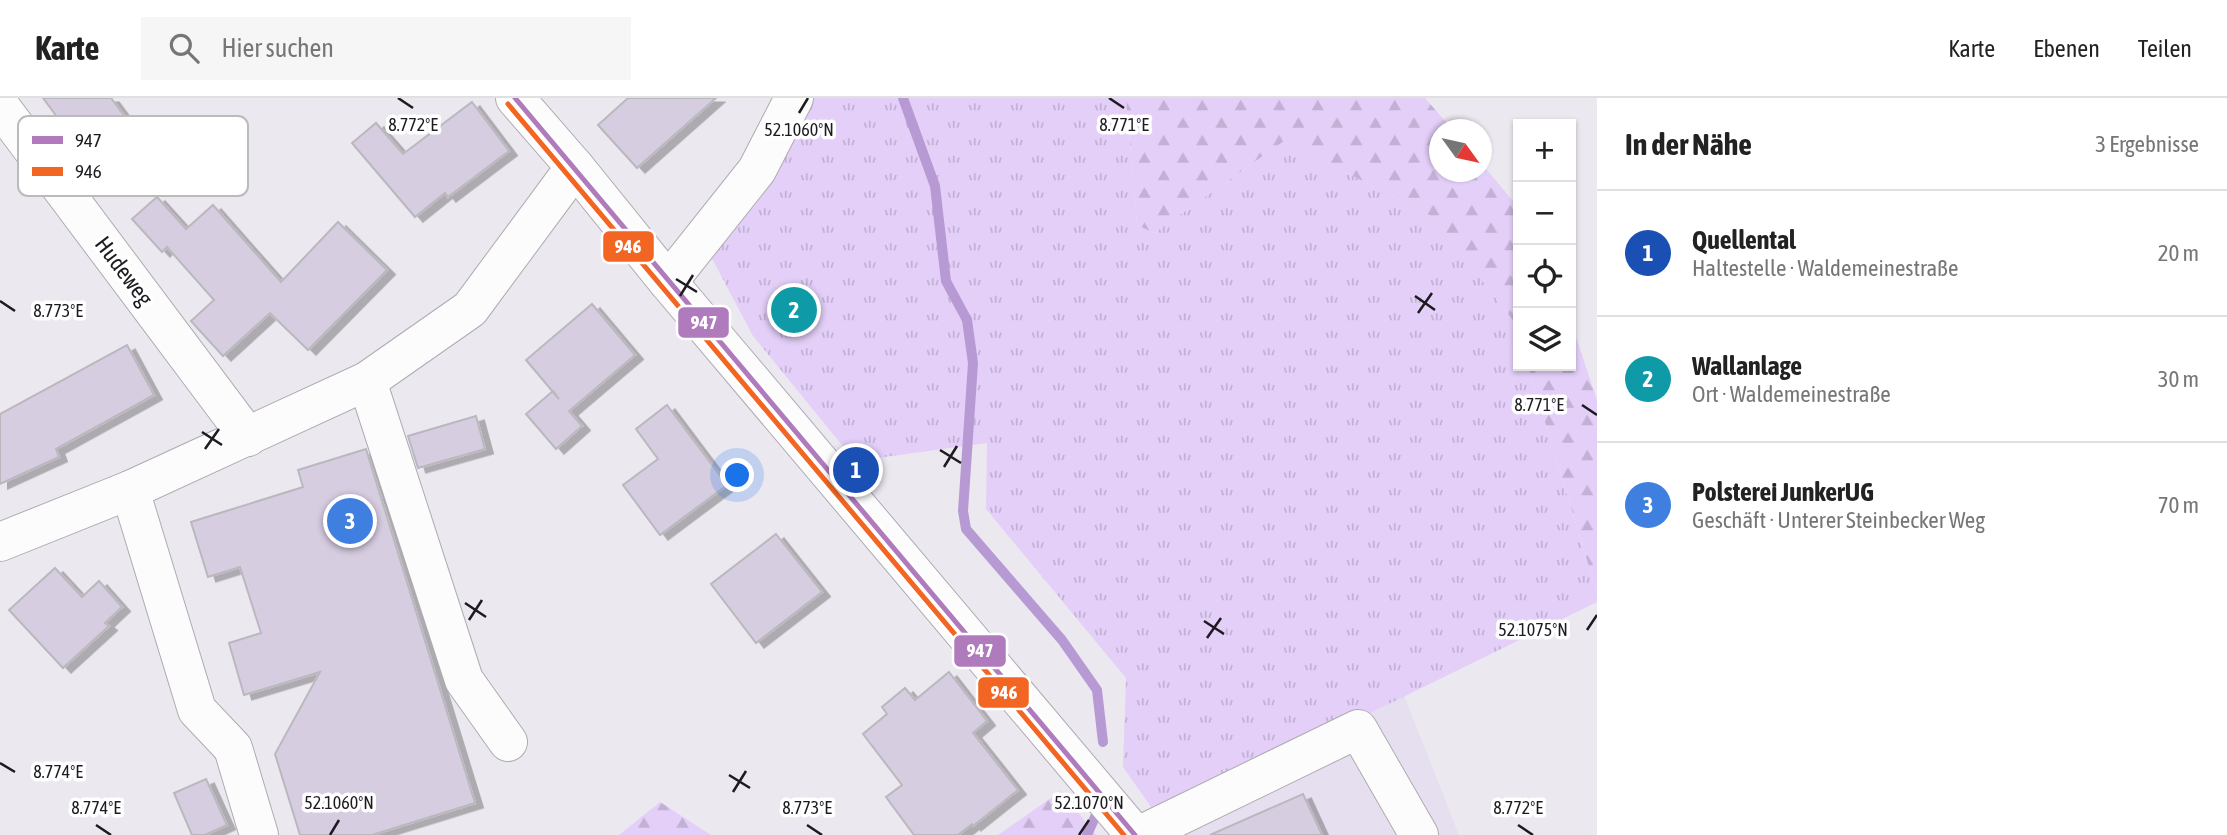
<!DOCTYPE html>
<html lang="de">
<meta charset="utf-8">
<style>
:root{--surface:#fff;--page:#f6f6f6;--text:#222;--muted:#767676;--line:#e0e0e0;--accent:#656369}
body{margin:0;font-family:"Asap Condensed",sans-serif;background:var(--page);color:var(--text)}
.controls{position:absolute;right:21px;top:21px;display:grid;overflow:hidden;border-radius:0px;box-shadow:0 2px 5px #0004}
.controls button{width:63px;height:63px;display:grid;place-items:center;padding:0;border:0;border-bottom:2px solid var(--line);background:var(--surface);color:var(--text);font:35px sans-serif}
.compass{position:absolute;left:1429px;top:21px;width:63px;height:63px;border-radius:50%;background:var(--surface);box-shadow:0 2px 5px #0004;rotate:123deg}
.you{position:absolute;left:738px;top:378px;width:24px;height:24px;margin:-18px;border:5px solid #fff;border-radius:50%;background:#1a73e8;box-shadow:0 0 0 10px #1a73e833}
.badge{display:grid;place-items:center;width:46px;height:46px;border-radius:50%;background:var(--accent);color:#fff;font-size:23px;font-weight:700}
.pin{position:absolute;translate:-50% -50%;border:4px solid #fff;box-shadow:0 2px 7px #0006}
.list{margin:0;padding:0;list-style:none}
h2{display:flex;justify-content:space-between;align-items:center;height:91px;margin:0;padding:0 28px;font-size:30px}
h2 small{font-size:23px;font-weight:400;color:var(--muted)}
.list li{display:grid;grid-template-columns:46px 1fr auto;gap:21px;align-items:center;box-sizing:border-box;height:126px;padding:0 28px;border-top:2px solid var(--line)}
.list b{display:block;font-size:26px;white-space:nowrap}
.list p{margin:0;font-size:23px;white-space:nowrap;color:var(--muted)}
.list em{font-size:23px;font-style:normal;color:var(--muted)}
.icon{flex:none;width:38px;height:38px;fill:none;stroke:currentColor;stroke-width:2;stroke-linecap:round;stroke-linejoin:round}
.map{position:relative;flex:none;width:1597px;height:737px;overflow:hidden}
header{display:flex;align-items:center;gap:42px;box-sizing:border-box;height:98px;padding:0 35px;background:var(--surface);border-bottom:2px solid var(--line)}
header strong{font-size:33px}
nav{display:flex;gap:38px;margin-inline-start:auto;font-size:24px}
.search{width:490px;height:63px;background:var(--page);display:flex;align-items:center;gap:18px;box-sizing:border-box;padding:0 24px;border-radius:0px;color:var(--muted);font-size:26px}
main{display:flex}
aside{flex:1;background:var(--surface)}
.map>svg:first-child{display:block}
.built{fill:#e6dfef}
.grass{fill:url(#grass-tufts)}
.forest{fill:url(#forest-firs)}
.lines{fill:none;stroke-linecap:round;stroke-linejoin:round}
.stream{stroke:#b79ad4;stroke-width:10}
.building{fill:#d7cde1;stroke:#bab8be;stroke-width:2;filter:url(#shadow)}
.minor-casing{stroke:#aeabb1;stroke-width:40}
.minor{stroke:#fcfcfd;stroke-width:38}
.bus-1-casing{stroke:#fff;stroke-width:10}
.bus-2-casing{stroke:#fff;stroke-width:10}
.bus-1{stroke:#b07bbd;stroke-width:5}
.bus-2{stroke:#f26522;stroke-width:5}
.ticks{fill:none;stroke:#1d1b20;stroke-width:2.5}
.labels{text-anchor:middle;stroke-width:7;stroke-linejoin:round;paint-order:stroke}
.street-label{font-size:23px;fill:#1d1b20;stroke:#fff}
.key{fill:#fff;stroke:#bbbbbc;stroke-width:2}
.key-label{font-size:19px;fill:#1d1b20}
.ticks-label{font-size:18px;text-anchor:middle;fill:#1d1b20;stroke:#fff;stroke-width:7;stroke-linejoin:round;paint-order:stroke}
.line-badge{stroke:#fff;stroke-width:2.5}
.badge-label{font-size:19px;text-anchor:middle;font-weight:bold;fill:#fff}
</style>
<header>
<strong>Karte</strong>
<div class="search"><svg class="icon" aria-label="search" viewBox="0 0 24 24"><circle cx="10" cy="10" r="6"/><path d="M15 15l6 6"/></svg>Hier suchen</div>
<nav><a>Karte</a><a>Ebenen</a><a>Teilen</a></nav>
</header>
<main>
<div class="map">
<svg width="1597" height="737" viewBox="0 0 1597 737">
<defs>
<pattern id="grass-tufts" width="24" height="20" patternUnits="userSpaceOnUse" patternTransform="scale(1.75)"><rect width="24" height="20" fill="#e3cff8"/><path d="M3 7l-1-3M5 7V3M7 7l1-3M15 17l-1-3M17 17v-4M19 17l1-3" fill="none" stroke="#c2b1d4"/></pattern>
<pattern id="forest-firs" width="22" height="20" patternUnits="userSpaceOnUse" patternTransform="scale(1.75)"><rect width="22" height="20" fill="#e3cff8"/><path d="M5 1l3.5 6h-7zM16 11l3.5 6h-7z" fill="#c2b1d4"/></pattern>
<filter id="shadow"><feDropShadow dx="8" dy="4.5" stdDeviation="0" flood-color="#0004"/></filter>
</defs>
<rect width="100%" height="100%" fill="#ece8f0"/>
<polygon class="built" points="1404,597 1459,737 1166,737 1158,719"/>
<polygon class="grass" points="808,0 1126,0 1137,127 1154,135 1284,43 1433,119 1515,225 1518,237 1518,268 1528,268 1597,495 1597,504 1158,719 1123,669 1126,580 986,411 987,345 855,363 753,238 708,153"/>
<g class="forest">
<polygon points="1126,0 1425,0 1452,31 1440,32 1440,74 1482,74 1482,66 1518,109 1518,237 1515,225 1433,119 1284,43 1154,135 1137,127"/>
<polygon points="1571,224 1597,302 1597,495 1528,268 1571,268"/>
<polygon points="1061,693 1096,737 998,737"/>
<polygon points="660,704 711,737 619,737"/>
</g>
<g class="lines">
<g class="stream">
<polyline points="903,0 935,88 946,183 967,222 973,265 963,413 966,431 1062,542 1097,592 1103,644"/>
<polyline points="1087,737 1095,719"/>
</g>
</g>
<g class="building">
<polygon points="43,0 111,0 143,43 119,61 107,45 87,59"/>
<polygon points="628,0 716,0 637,70 598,27"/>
<polygon points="472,4 509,53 448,99 445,95 415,119 352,45 376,25 403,56"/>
<polygon points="157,99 186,131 213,107 281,184 338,124 387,172 308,252 270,215 223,258 191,223 214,202 167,149 162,154 132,121"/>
<polygon points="592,206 635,257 569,313 582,328 556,351 526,316 553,293 559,301 526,262"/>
<polygon points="127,247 154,297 56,351 59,359 0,386 0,316"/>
<polygon points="667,307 727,387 660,437 623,387 658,361 636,331"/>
<polygon points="476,318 485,351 418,370 408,338"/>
<polygon points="366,351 475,705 372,737 300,737 275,656 320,574 244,597 229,545 261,535 240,469 208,479 191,424 303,389 298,372"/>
<polygon points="776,436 822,494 756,545 711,486"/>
<polygon points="55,470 82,499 99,483 122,509 105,525 109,528 63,570 9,512"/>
<polygon points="949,574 987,623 973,635 1018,692 973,728 972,726 958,737 914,737 886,699 902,687 863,636 887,616 882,609 905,590 915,602"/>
<polygon points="206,681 227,727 205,737 192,737 174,695"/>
<polygon points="1303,696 1322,737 1210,737"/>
</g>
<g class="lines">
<defs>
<g id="minor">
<polyline points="515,0 575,69 668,184 1135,737"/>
<polyline points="0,8 248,339"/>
<polyline points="668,184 757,72 794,0"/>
<polyline points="367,283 464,582 508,644"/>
<polyline points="130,392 197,612 233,650 259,737"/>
<polyline points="0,444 130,392 367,283 470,211 575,69"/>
<polyline points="1140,737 1358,631 1419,737"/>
</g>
</defs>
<use href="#minor" class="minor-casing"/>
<use href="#minor" class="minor"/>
<defs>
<polyline id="bus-1" points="515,0 1135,737"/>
<polyline id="bus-2" points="508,6 1124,737"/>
</defs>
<use href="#bus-1" class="bus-1-casing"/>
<use href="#bus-2" class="bus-2-casing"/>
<use href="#bus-1" class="bus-1"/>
<use href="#bus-2" class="bus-2"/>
</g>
<path class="ticks" d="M398,0l15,10M1109,0l15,10M799,15l9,-15M676,181l21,13M680,198l13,-21M1415,198l20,14M0,203l15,10M1418,215l14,-20M1582,307l15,10M202,334l20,13M205,351l14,-20M940,352l21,13M944,369l13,-21M465,505l21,14M469,522l13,-20M1204,523l20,13M1587,532l10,-15M1207,540l14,-20M0,665l15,9M729,677l21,13M733,694l13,-21M96,727l15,10M807,727l15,10M1518,727l15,10M330,737l9,-15M1079,737l10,-15"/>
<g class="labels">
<g class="street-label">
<text transform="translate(124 173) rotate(53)" y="8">Hudeweg</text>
</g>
</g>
<rect x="18" y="18" width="230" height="80" rx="10" class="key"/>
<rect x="32" y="38" width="31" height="8" fill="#b07bbd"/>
<rect x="32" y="69" width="31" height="9" fill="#f26522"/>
<g class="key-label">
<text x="75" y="49">947</text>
<text x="75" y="80">946</text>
</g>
<g class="ticks-label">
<text x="1124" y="33">8.771°E</text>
<text x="413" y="33">8.772°E</text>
<text x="799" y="38">52.1060°N</text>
<text x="58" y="219">8.773°E</text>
<text x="1539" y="313">8.771°E</text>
<text x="1533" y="538">52.1075°N</text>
<text x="58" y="680">8.774°E</text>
<text x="339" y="711">52.1060°N</text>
<text x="1089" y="711">52.1070°N</text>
<text x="96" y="716">8.774°E</text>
<text x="807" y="716">8.773°E</text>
<text x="1518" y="716">8.772°E</text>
</g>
<g class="line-badge">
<rect x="602" y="132" width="53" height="33" rx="7" fill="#f26522"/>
<rect x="677" y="208" width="53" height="33" rx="7" fill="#b07bbd"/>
<rect x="953" y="536" width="54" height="34" rx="7" fill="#b07bbd"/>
<rect x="977" y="578" width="53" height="33" rx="7" fill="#f26522"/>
</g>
<g class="badge-label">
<text x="628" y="155">946</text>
<text x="704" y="231">947</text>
<text x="980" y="559">947</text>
<text x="1004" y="601">946</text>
</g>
</svg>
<div class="controls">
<button>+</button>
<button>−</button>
<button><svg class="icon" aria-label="locate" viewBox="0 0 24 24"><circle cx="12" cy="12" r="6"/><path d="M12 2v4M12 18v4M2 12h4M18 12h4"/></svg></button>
<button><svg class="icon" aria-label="layers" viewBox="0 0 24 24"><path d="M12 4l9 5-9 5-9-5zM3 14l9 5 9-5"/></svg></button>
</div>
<svg class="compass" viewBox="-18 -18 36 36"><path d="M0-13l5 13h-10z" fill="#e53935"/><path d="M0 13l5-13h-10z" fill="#767676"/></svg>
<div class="you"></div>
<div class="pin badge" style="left:856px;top:372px;background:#1a4fb4">1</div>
<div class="pin badge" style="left:794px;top:212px;background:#0f9aa8">2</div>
<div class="pin badge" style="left:350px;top:423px;background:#3f7fe0">3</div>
</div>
<aside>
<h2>In der Nähe<small>3 Ergebnisse</small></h2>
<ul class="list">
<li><span class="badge" style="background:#1a4fb4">1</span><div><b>Quellental</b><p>Haltestelle · Waldemeinestraße</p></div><em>20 m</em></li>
<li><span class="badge" style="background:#0f9aa8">2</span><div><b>Wallanlage</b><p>Ort · Waldemeinestraße</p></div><em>30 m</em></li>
<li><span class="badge" style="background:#3f7fe0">3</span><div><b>Polsterei JunkerUG</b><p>Geschäft · Unterer Steinbecker Weg</p></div><em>70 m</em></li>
</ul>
</aside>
</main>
